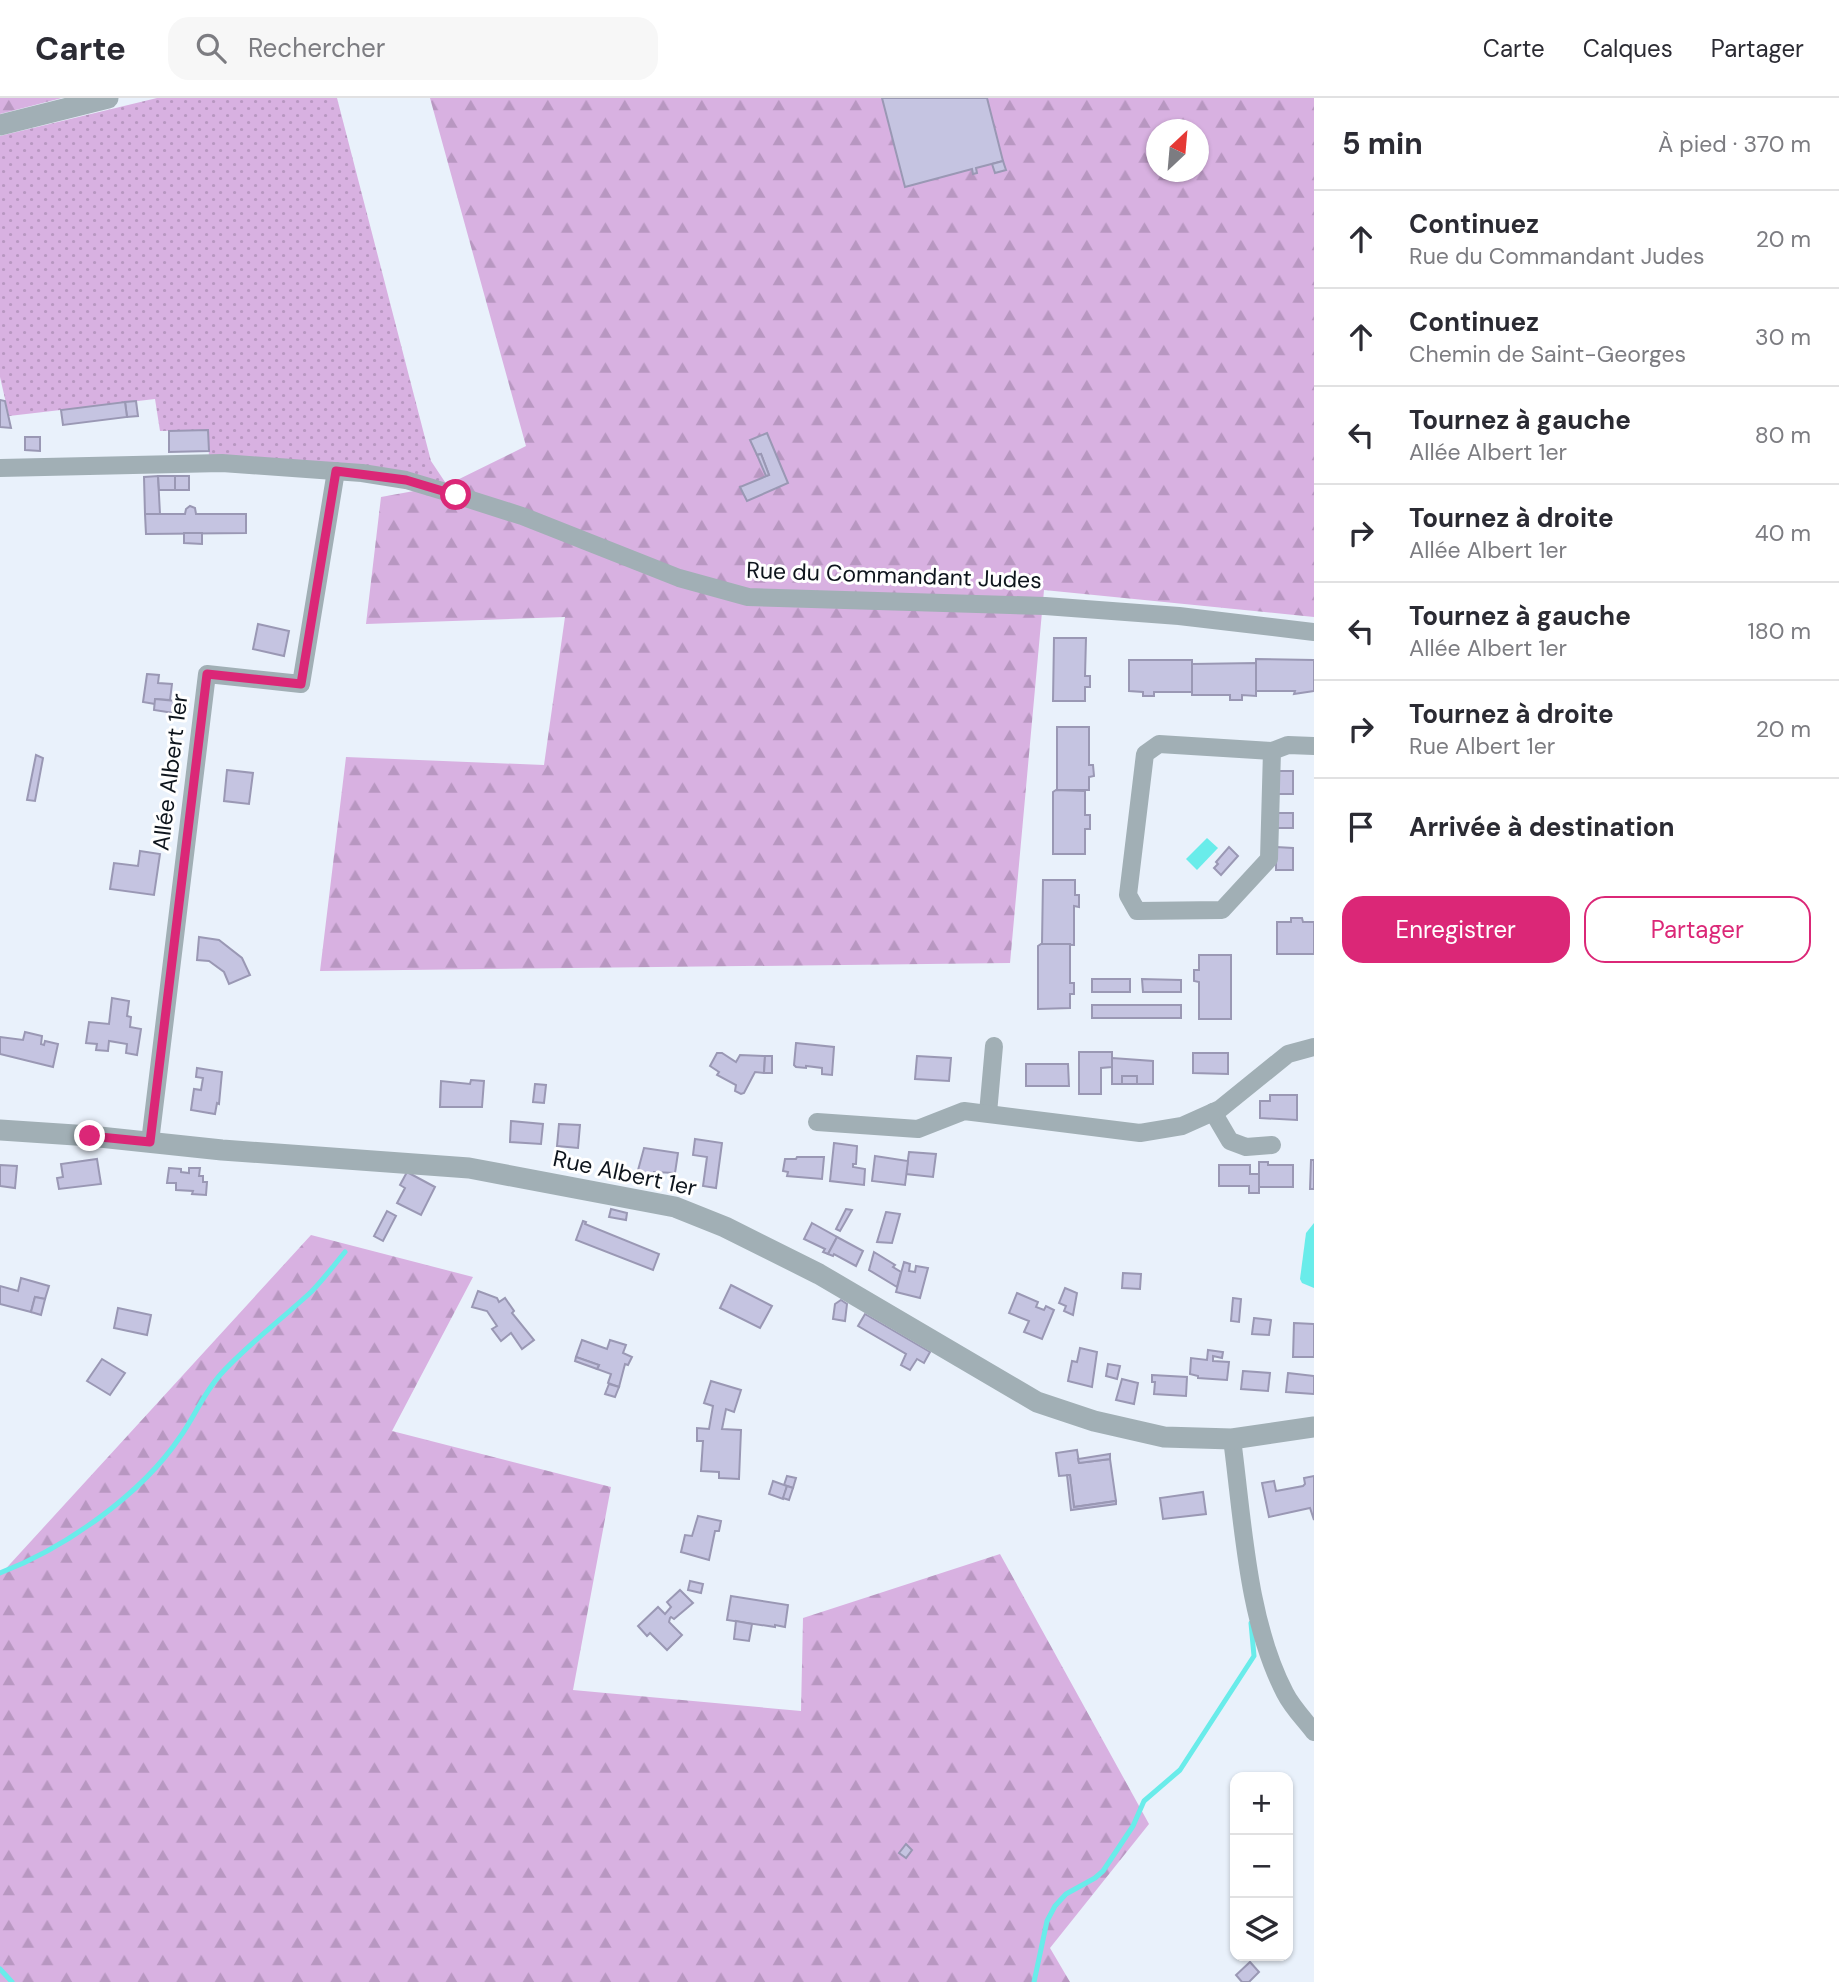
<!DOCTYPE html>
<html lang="fr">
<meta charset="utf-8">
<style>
:root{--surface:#fff;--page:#f7f7f7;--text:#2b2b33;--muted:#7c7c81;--line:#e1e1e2;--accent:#db2777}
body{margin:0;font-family:"DM Sans",sans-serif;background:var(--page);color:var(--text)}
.controls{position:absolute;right:21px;bottom:21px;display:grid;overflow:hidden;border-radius:14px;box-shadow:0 2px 5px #0004}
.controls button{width:63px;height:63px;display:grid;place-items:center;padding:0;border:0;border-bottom:2px solid var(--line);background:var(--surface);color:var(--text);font:35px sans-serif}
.compass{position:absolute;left:1146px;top:21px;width:63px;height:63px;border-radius:50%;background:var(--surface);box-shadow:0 2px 5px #0004;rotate:26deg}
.stop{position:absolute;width:21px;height:21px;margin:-16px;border:5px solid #db2777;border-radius:50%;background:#fff}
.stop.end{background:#db2777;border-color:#fff;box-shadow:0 2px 7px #0008}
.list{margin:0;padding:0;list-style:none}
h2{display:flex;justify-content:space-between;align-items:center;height:91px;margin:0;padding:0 28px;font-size:30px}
h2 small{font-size:23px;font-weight:400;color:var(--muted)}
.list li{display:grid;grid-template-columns:46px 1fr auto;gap:21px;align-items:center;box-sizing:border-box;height:98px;padding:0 28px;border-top:2px solid var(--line)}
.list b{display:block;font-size:26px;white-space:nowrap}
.list p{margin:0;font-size:23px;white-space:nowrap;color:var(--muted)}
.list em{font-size:23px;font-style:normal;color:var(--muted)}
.actions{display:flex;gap:14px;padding:21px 28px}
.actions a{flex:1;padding:16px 0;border:2px solid var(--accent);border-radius:21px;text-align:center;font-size:24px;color:var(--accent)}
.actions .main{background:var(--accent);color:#fff}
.icon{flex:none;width:38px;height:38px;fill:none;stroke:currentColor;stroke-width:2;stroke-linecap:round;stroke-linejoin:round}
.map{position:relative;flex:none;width:1314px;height:1884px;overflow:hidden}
header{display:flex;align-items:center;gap:42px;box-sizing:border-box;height:98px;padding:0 35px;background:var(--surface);border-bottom:2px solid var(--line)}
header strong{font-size:33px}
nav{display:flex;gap:38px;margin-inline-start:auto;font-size:24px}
.search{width:490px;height:63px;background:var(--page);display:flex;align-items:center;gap:18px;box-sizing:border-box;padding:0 24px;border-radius:21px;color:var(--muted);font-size:26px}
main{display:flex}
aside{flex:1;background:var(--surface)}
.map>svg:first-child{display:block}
.grass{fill:url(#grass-dots)}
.forest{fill:url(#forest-firs);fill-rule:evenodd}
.water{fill:#69ecea}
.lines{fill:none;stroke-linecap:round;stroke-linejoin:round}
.stream{stroke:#69ecea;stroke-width:5}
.building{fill:#c5c4e1;stroke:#9a98b4;stroke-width:2}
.minor{stroke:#a1afb5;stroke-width:18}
.tertiary{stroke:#a1afb5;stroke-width:21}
.route{stroke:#db2777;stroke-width:9}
.labels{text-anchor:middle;stroke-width:6;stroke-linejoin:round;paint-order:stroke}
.street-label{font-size:23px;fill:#0e151d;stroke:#fff}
</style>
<header>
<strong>Carte</strong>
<div class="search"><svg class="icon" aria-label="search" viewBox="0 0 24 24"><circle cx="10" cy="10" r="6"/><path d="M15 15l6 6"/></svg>Rechercher</div>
<nav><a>Carte</a><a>Calques</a><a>Partager</a></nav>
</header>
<main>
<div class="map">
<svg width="1314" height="1884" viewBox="0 0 1314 1884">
<defs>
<pattern id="grass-dots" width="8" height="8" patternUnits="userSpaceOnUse" patternTransform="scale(1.75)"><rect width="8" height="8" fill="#d8b1e1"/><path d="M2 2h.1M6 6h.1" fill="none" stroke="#b897c1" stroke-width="1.8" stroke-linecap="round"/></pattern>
<pattern id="forest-firs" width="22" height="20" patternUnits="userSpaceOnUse" patternTransform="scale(1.75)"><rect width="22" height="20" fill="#d8b1e1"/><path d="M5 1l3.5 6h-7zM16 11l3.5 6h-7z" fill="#b897c1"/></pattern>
</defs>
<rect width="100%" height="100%" fill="#e9f1fb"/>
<polygon class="grass" points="157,0 337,0 431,363 447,387 209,361 208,332 160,333 155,301 9,318 0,279 0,38"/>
<g class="forest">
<polygon points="0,0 62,0 0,16"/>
<path d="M430,0h884v519l-270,-27 -34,373 -690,8 26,-214 198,8 21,-148 -199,7 15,-127 66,-12 79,-39zM1156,32h42v42h-42z"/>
<polygon points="311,1137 473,1179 392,1333 611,1389 573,1592 801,1613 803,1520 1000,1456 1149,1726 1050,1850 1070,1884 0,1884 0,1477"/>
</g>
<g class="water">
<polygon points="1207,740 1218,750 1197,772 1186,761"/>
<polygon points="1314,1125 1314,1190 1302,1185 1300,1181 1306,1135"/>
</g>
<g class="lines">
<g class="stream">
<path d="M0,1475c65,-25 141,-78 180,-136 15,-21 23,-43 40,-62 27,-30 61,-55 91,-83 12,-12 23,-27 34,-40"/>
<polyline points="0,1871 12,1884"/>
<polyline points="1034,1884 1047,1823 1055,1808 1066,1796 1095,1780 1103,1773 1133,1728 1144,1703 1180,1672 1254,1558 1251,1525"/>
</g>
</g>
<g class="building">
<polygon points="882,0 987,0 1003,63 976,70 977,75 973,76 972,71 905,89"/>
<polygon points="1003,63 1006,72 995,75 992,66"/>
<polygon points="0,302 5,303 11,330 0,329"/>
<polygon points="136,303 138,318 127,319 125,304"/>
<polygon points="125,304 127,319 63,327 61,312"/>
<polygon points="208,332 209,353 169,354 169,333"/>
<polygon points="767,335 788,385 747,403 740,389 769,377 761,356 757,357 750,342"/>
<polygon points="25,339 40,339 40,353 25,352"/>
<polygon points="761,356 769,377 766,378 757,357"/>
<polygon points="158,378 160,416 145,416 144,379"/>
<polygon points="158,378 175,378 175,392 159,392"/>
<rect x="175" y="378" width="14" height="14"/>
<polygon points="190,408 195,410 196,416 246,416 246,435 146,436 145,416 185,416 186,411"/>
<polygon points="184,435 202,435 202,446 184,445"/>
<polygon points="258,526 289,533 284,558 253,551"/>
<polygon points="1054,540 1086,540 1085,578 1090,578 1090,589 1085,589 1085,603 1053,603"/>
<polygon points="1256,561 1314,562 1314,593 1294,596 1295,593 1256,593"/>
<polygon points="1129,562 1192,562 1192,594 1154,594 1154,598 1143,598 1143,594 1129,593"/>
<polygon points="1256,565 1256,598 1242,597 1242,602 1230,602 1230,597 1192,597 1192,566"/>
<polygon points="147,576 159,577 158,585 172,586 170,602 155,601 155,606 143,604"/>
<polygon points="155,601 176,603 174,615 154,612"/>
<polygon points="1057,629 1089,629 1089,667 1093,667 1094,678 1089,679 1089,692 1057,692"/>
<polygon points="36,657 43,660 35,703 27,702"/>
<polygon points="227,672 253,675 249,706 224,703"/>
<rect x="1276" y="673" width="17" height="23"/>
<polygon points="1056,692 1085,693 1085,717 1090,717 1090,731 1085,731 1085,756 1053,756 1053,694"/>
<rect x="1277" y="715" width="16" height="15"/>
<polygon points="1229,749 1238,758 1221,777 1214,770 1218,766 1216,764"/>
<polygon points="1276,749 1293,750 1293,772 1276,772"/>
<polygon points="140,753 160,756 154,797 110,791 114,765 138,768"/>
<polygon points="1043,782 1075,782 1075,797 1079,797 1079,809 1074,808 1074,847 1042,846"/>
<polygon points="1291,820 1302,820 1303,824 1314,824 1314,856 1277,856 1277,824 1291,824"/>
<polygon points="199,839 219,842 242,860 250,877 229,886 224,874 209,863 197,862"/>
<polygon points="1041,846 1070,846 1070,885 1074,885 1074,896 1070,896 1070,910 1038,911 1038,848"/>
<polygon points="1199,857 1231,857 1231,921 1199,921 1199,884 1194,883 1194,872 1199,872"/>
<rect x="1092" y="881" width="38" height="13"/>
<polygon points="1142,881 1181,882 1181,894 1143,894"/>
<polygon points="112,900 129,903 127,918 131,919 130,929 141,931 137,957 126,955 127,946 109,943 108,953 96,952 97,946 86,945 89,924 109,926"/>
<rect x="1092" y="907" width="89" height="13"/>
<polygon points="25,934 42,938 41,946 44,947 45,943 58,946 53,969 0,956 0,939 23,942"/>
<polygon points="796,945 834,949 832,977 822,976 822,970 806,968 806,970 796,969 794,967"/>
<polygon points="1079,954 1112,954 1112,969 1101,970 1101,996 1079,996"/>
<polygon points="717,955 722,955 736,964 740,957 765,958 764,975 755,974 744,995 741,996 735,993 736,987 717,977 719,974 710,968"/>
<polygon points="1193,955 1228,955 1228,976 1193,975"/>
<polygon points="765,958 772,958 772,975 764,975"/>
<polygon points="917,958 951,960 949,983 915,981"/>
<polygon points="1112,960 1153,963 1153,986 1137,986 1137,978 1122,978 1122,986 1112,986"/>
<polygon points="1026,966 1068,966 1069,988 1026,988"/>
<polygon points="197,970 222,974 219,1006 217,1005 215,1016 191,1012 194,991 201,992 203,980 196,979"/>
<rect x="1122" y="978" width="15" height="8"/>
<polygon points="471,982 484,983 482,1009 440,1009 441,983 470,986"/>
<polygon points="535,986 546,987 544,1005 533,1004"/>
<polygon points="1270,997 1297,997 1297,1022 1260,1020 1260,1003 1270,1003"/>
<polygon points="511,1023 543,1026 541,1046 510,1044"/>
<polygon points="559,1026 580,1027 578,1050 557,1048"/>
<polygon points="695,1041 722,1045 716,1090 703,1088 707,1059 693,1057"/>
<polygon points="834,1045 857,1048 856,1066 853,1066 853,1069 865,1071 864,1087 830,1083"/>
<polygon points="644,1050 678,1055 675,1075 654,1074 653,1078 637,1076"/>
<polygon points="909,1054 936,1056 933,1079 906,1076"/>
<polygon points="875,1058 908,1063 905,1087 872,1083"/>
<polygon points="797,1059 824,1059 822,1081 787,1078 788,1074 783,1073 785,1061 796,1061"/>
<polygon points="97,1061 101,1086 59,1091 57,1080 63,1079 61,1066"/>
<polygon points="1311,1062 1314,1062 1314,1091 1310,1091"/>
<polygon points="1259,1064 1268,1064 1268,1067 1293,1067 1293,1089 1259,1089"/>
<polygon points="0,1067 17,1068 15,1090 0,1088"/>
<polygon points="1219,1067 1250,1067 1250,1076 1259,1076 1259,1095 1249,1095 1249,1088 1219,1088"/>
<polygon points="169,1070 181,1071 181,1074 189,1075 189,1070 200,1070 199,1078 203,1078 203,1084 207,1084 206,1097 192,1096 193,1093 176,1092 176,1085 167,1085"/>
<polygon points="407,1074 435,1089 421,1117 397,1105 405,1090 400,1087"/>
<polygon points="611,1111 627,1115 626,1122 609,1119"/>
<polygon points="846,1111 852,1112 840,1133 836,1131"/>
<polygon points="387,1113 396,1118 383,1143 374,1138"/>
<polygon points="886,1114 900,1116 892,1145 877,1144"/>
<polygon points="583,1123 586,1124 585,1126 659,1156 653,1172 576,1142"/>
<polygon points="812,1125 837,1139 828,1156 823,1154 825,1151 804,1141"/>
<polygon points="837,1139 863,1153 856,1168 834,1156 833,1158 828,1156"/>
<polygon points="874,1154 895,1167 893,1169 901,1174 897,1189 869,1172"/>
<polygon points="904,1164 910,1166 909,1173 915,1174 916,1168 928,1170 920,1200 896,1194"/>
<polygon points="1123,1175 1141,1176 1140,1191 1122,1190"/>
<polygon points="21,1180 49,1188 45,1201 35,1199 31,1214 0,1206 0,1188 18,1193"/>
<polygon points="731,1187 772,1208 760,1230 720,1210"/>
<polygon points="1065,1190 1077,1195 1073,1217 1064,1213 1066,1208 1059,1205"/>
<polygon points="478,1193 497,1200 499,1204 505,1200 514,1213 512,1215 534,1242 522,1251 511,1235 501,1243 492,1231 497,1228 487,1213 472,1209"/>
<polygon points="1017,1195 1038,1204 1036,1209 1044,1212 1046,1208 1054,1212 1042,1241 1024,1234 1029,1223 1009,1215"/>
<polygon points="35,1199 45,1201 41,1217 31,1214"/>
<polygon points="1233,1200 1241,1201 1239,1224 1231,1223"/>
<polygon points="841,1202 847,1206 845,1223 833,1221 835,1206"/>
<polygon points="118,1210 151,1217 147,1237 114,1230"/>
<polygon points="865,1216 930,1254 924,1265 917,1261 910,1272 901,1267 906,1256 858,1228"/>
<polygon points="1254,1220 1271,1222 1269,1237 1252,1236"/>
<polygon points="1294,1225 1314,1226 1314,1259 1293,1259"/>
<polygon points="582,1242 607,1251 610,1242 626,1247 623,1255 632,1259 628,1267 625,1266 619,1289 608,1285 611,1276 597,1271 599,1267 576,1259"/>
<polygon points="1080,1250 1097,1254 1092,1289 1068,1283 1072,1263 1077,1264"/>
<polygon points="1208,1252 1223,1254 1222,1260 1213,1258 1213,1263 1229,1264 1227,1282 1198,1280 1198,1278 1190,1276 1191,1260 1207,1262"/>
<polygon points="576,1259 599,1267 597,1271 575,1263"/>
<polygon points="102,1261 125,1275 110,1297 87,1283"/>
<polygon points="1108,1266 1120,1268 1117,1281 1106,1278"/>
<polygon points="1243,1273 1270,1275 1268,1293 1241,1291"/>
<polygon points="1288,1275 1314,1278 1314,1296 1286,1294"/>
<polygon points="1152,1277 1187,1279 1186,1298 1154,1296 1155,1284 1152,1284"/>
<polygon points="1122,1281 1138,1285 1134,1306 1116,1302"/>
<polygon points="711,1283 741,1292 734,1314 726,1311 722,1331 741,1332 739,1381 719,1380 719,1374 701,1373 703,1343 697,1343 697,1330 709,1331 713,1308 704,1305"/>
<polygon points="609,1286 619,1289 615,1299 605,1296"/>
<polygon points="1077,1352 1079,1365 1110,1361 1116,1403 1074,1409 1070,1377 1059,1378 1056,1355"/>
<polygon points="1110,1356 1110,1361 1079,1365 1078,1361"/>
<polygon points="1067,1377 1070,1377 1074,1409 1116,1403 1116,1406 1071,1412"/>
<polygon points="787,1378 796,1380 793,1390 784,1387"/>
<polygon points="1314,1378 1314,1422 1310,1410 1269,1419 1262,1385 1274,1383 1276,1393 1303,1388 1305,1386 1304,1380"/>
<polygon points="773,1383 787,1388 783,1401 769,1396"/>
<polygon points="787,1388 793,1390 789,1402 783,1400"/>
<polygon points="1203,1394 1206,1416 1163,1421 1160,1400"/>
<polygon points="698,1418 721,1423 719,1433 715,1433 709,1462 681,1454 685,1437 692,1438"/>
<polygon points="690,1483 703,1486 701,1495 688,1492"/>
<polygon points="680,1492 693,1505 674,1521 671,1519 670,1520 669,1524 682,1537 667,1552 650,1535 647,1538 638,1528 658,1509 665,1516 671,1509 667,1504"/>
<polygon points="731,1498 788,1507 785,1529 775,1527 775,1529 727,1522"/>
<polygon points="736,1523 752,1526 749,1543 734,1541"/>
<polygon points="906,1746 912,1752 906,1760 899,1755"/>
<polygon points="1250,1864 1259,1874 1249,1884 1242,1884 1236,1877"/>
</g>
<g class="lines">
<g class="minor">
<polyline points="0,370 222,365 362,375 406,382 456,397 522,418 679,480 748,499 1045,508 1179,518 1314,534"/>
<polyline points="1272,653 1269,761 1222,812 1137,813 1128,797 1145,656 1159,646 1272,653 1288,647 1314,648"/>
<polyline points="1213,1014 1230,1043 1246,1049 1272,1047"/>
<polyline points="988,1015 994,948"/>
<polyline points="817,1024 918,1031 964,1013 1140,1035 1182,1028 1220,1011 1288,956 1314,949"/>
<polyline points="150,1044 207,576 301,586 336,373"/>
<path d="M1232,1341c11,82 15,181 53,254 7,14 19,26 29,39"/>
</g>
<g class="tertiary">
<polyline points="0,27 108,0"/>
<polyline points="0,1032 90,1038 222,1052 469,1070 675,1109 725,1129 819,1176 1037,1304 1094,1323 1164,1339 1232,1341 1314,1329"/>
</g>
</g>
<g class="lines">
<polyline class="route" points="90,1038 150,1044 207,576 301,586 336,373 406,382 456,397"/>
</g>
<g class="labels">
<g class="street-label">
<text transform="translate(894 477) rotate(2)" y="8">Rue du Commandant Judes</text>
<text transform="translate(170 674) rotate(-83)" y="8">Allée Albert 1er</text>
<text transform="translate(625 1075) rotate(12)" y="8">Rue Albert 1er</text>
</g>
</g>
</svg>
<div class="controls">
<button>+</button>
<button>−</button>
<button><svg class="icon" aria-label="layers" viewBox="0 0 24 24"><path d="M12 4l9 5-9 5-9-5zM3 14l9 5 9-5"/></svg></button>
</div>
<svg class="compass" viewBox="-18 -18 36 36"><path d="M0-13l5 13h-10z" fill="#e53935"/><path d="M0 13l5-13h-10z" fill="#7c7c81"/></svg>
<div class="stop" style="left:456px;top:397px"></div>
<div class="stop end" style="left:90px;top:1038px"></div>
</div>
<aside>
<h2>5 min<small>À pied · 370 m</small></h2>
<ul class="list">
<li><svg class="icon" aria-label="ahead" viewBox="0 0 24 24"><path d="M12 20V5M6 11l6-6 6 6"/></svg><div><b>Continuez</b><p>Rue du Commandant Judes</p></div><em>20 m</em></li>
<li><svg class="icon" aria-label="ahead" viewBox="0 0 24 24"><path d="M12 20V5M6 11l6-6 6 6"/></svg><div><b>Continuez</b><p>Chemin de Saint-Georges</p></div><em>30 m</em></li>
<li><svg class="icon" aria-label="left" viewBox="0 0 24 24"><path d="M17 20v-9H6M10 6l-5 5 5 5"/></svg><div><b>Tournez à gauche</b><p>Allée Albert 1er</p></div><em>80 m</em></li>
<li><svg class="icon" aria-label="right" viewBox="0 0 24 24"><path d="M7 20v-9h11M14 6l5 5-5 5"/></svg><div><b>Tournez à droite</b><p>Allée Albert 1er</p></div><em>40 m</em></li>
<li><svg class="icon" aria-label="left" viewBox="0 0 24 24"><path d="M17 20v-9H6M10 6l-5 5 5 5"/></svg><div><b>Tournez à gauche</b><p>Allée Albert 1er</p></div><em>180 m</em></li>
<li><svg class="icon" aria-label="right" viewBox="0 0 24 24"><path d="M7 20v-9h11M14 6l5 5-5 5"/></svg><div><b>Tournez à droite</b><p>Rue Albert 1er</p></div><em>20 m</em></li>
<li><svg class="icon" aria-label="arrive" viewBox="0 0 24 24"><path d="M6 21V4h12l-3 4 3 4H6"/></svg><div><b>Arrivée à destination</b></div></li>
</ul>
<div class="actions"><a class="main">Enregistrer</a><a>Partager</a></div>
</aside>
</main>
